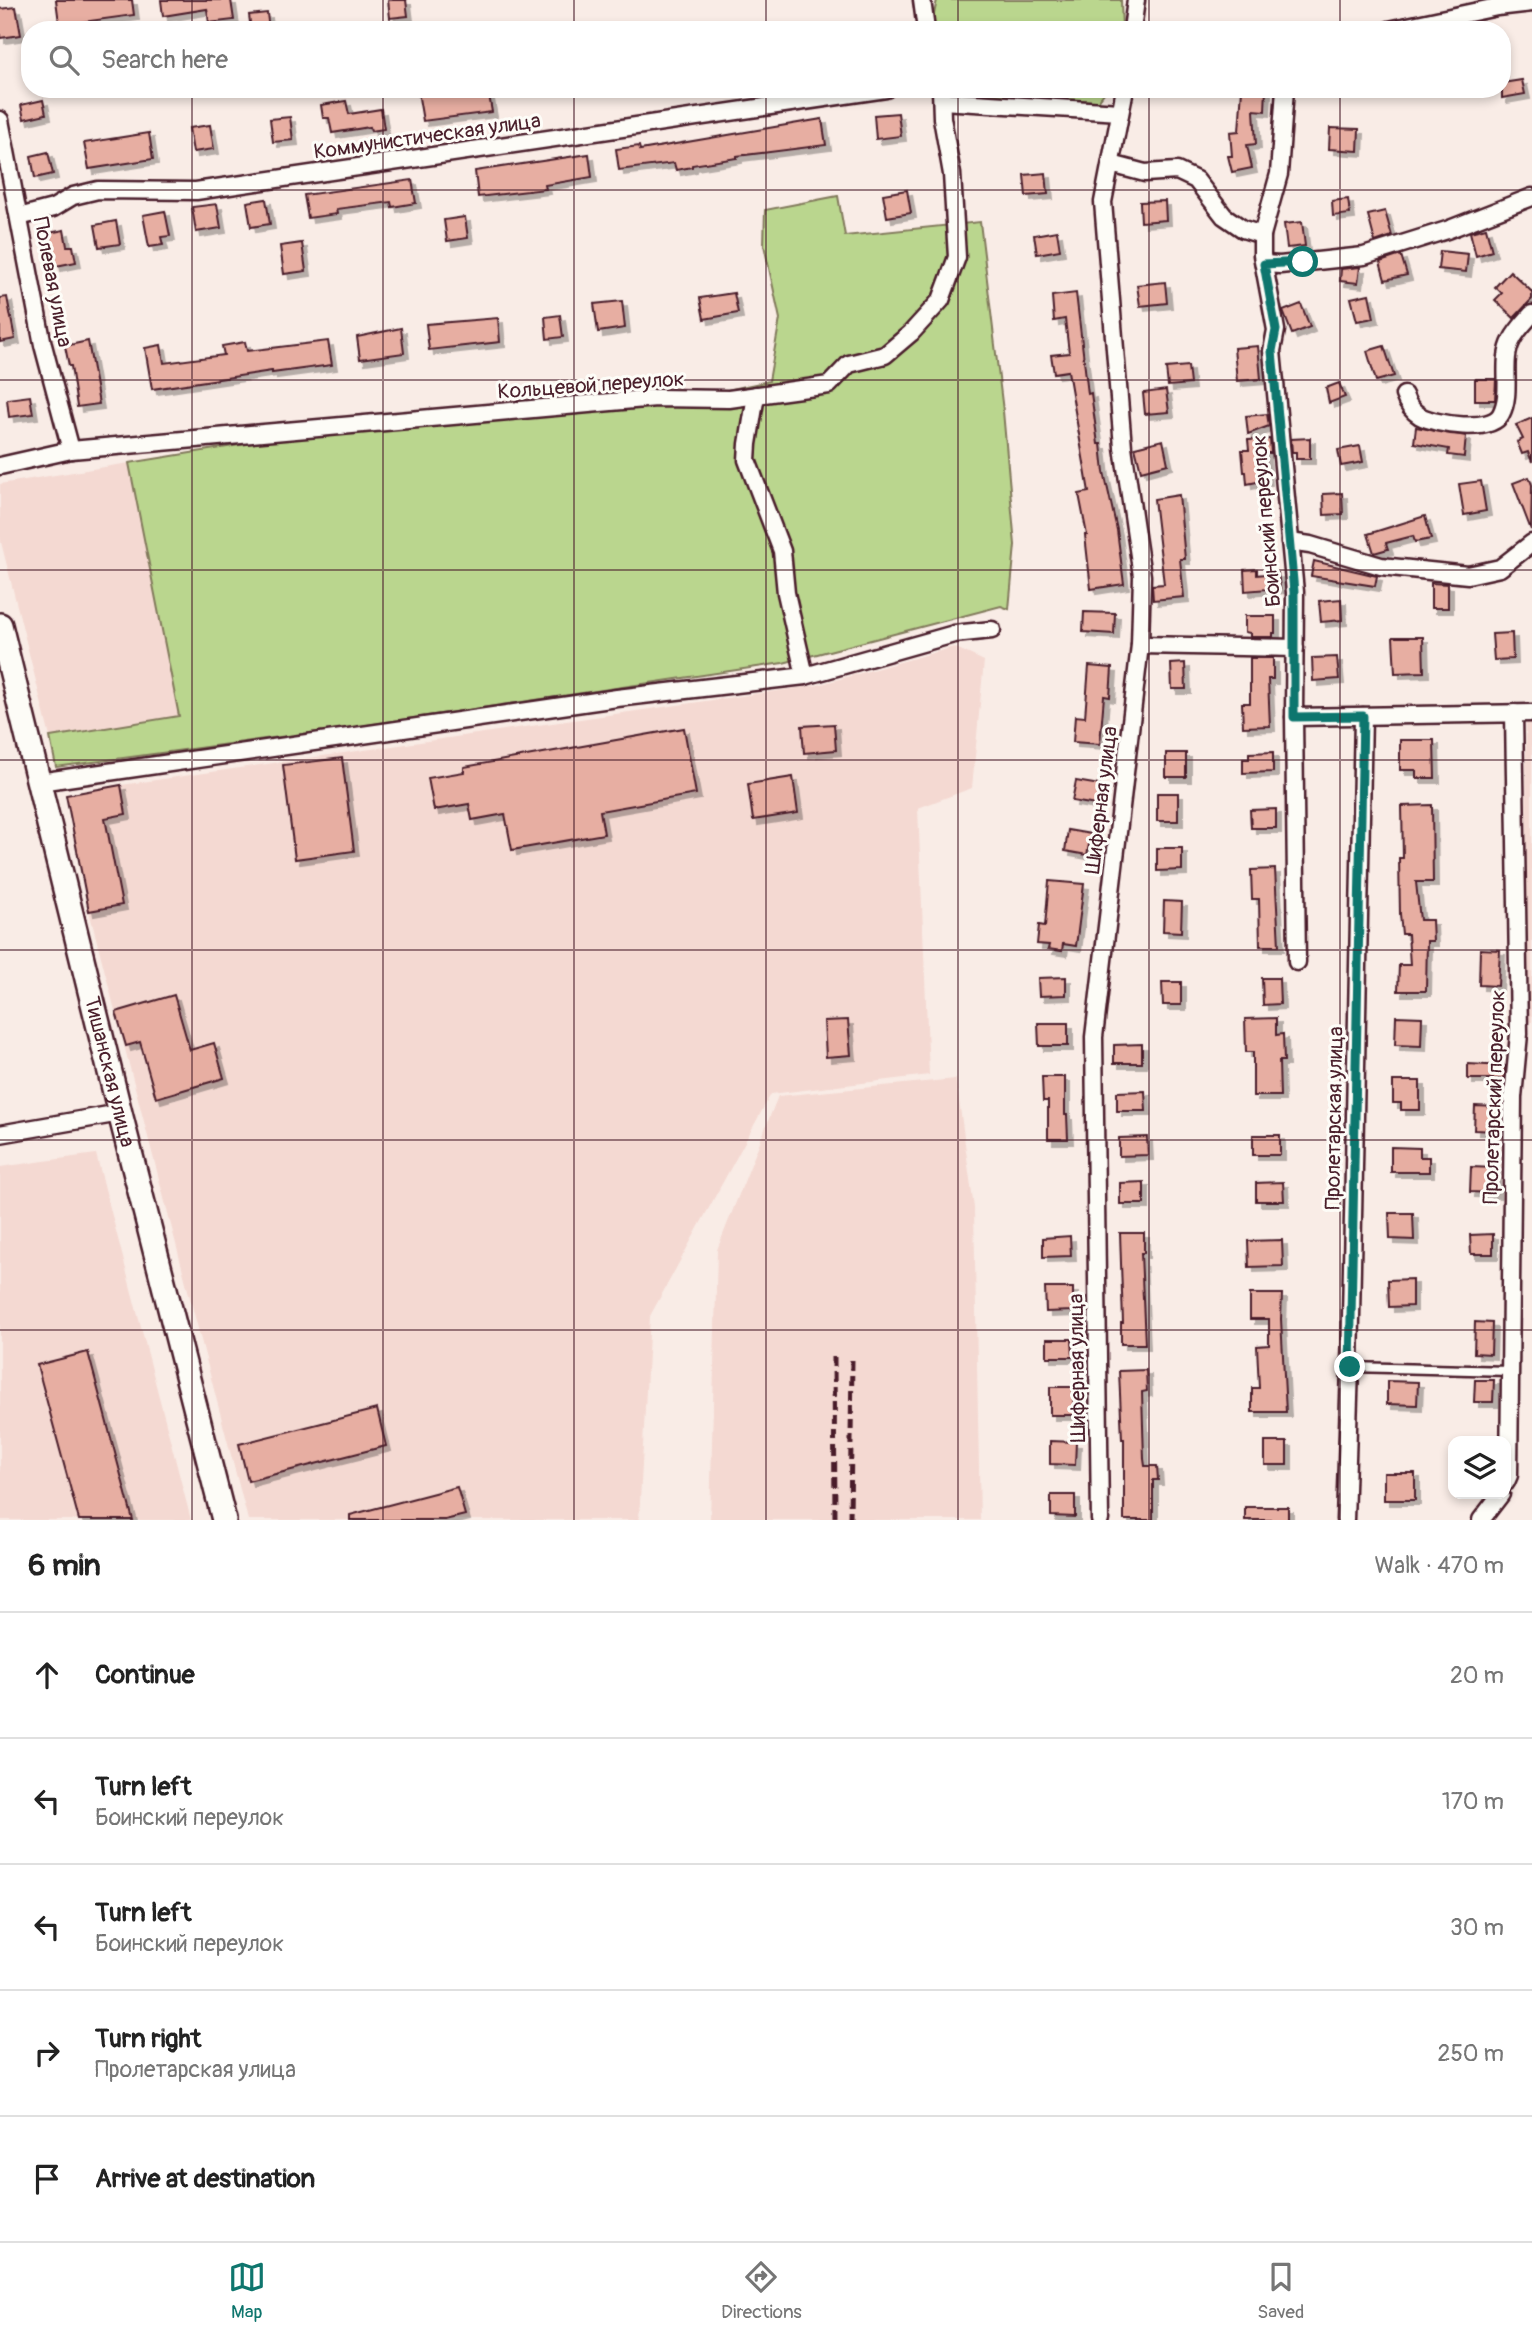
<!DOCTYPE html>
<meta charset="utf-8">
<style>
:root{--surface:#fff;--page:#f2f2f2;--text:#222;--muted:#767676;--line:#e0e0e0;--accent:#0f766e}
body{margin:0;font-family:Pangolin,sans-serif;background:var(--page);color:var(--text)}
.controls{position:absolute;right:21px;bottom:21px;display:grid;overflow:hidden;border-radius:14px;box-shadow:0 4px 10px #0003}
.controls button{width:63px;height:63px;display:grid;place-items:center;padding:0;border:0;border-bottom:2px solid var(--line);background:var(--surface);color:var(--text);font:35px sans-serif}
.stop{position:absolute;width:21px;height:21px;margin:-16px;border:5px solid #0f766e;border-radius:50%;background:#fff}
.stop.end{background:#0f766e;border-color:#fff;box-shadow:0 2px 7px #0008}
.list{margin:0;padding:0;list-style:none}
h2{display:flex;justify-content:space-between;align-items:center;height:91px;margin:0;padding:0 28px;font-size:30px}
h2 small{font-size:23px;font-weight:400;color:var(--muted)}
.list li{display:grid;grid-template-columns:46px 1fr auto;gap:21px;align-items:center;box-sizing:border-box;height:126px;padding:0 28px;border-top:2px solid var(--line)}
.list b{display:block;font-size:26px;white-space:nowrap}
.list p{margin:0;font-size:23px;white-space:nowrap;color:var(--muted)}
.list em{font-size:23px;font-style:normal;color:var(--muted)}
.icon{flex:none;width:38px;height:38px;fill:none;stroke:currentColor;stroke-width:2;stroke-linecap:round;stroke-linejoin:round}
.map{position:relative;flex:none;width:1532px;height:1520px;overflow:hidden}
.search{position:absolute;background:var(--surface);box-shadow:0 4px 10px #0003;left:21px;right:21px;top:21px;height:77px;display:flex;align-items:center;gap:18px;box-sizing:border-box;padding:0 24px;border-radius:28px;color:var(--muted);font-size:26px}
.sheet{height:721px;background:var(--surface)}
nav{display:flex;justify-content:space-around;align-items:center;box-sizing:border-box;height:98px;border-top:2px solid var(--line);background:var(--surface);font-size:19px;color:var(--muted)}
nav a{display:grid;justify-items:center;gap:4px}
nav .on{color:var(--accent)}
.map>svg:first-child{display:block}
.built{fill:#f4d9d2}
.green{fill:#bad68e;stroke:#827a5c;stroke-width:2}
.building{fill:#e7aea2;stroke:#4a1f2b;stroke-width:2;filter:url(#shadow)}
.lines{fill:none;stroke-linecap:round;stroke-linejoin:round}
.lane-casing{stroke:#4a1f2b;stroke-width:13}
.street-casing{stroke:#4a1f2b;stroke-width:21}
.secondary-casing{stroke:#4a1f2b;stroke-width:28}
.lane{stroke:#fdfcf7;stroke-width:8}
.street{stroke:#fdfcf7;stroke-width:16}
.secondary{stroke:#fdfcf7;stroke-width:23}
.rail{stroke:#4a1f2b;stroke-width:5;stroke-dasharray:10 5;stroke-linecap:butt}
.route{stroke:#0f766e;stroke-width:9}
.grid{fill:none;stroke:#4a1f2b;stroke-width:2;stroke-opacity:0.55}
.labels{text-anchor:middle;stroke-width:6;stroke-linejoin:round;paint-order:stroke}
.street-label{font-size:21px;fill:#4a1f2b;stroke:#fdfcf7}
</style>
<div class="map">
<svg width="1532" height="1520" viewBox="0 0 1532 1520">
<defs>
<filter id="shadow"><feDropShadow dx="5" dy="5" stdDeviation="0" flood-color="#0004"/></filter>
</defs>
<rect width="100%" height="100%" fill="#f9ece6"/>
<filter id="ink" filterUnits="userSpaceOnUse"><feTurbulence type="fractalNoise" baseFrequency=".0143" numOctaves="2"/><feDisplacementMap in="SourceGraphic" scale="14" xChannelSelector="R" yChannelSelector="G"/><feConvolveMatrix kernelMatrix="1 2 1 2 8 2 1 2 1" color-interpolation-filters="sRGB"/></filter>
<g filter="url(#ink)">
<g class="built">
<polygon points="129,463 179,716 50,737 0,538 0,484"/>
<polygon points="954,647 984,661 972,788 918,808 929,1075 771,1094 650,1316 639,1520 248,1520 89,911 66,795 121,785 818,685"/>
<polygon points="1532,720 1532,1022 1527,1022 1526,721"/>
<polygon points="956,1079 974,1208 980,1520 710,1520 717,1250 778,1096"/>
<polygon points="96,1154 191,1520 0,1520 0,1167"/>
</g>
<g class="green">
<polygon points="937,0 1121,0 1122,30 935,30 933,19"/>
<polygon points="953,89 1107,89 1098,101 956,97"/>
<polygon points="838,196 845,236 980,222 1003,411 1015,545 1009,609 1001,606 783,663 340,729 56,767 50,737 179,716 129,463 252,443 504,416 644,408 769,381 780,319 764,245 765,210"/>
</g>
<g class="building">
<polygon points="56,0 132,0 134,15 82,22 82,27 60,30"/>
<polygon points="161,0 231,0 234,20 209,23 207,9 163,16"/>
<polygon points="388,0 406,0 408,16 390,18"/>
<polygon points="16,7 21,35 0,38 0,9"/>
<polygon points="267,13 269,30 251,30 249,15"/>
<polygon points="1522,80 1525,94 1502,98 1502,83"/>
<polygon points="437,89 488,89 492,112 423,121 418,92"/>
<polygon points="1242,89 1266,89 1265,111 1254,110 1256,144 1247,145 1252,168 1232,172 1228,156 1232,156 1230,132 1239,131"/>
<polygon points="43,100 46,114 24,119 21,105"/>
<polygon points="346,101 349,114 381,109 384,129 371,131 370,127 332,133 329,118 323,118 321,105"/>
<polygon points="898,113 901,136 876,139 874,115"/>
<polygon points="290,117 293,140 273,142 270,119"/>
<polygon points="822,119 826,145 737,156 737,158 692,165 692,167 676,170 674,163 619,170 616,149 639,146 640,150"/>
<polygon points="210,125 214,149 193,152 189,128"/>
<polygon points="1330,128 1359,129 1358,151 1329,149"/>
<polygon points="149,133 153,159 89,169 84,143"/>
<polygon points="48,152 53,174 35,178 31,156"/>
<polygon points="589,154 592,177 545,185 546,189 478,197 475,171"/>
<polygon points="1046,173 1048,194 1026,196 1024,175"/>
<polygon points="412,180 416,203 392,207 391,202 336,209 337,214 308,218 304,195"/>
<polygon points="907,190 911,213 887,217 883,194"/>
<polygon points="266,199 270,224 251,227 247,202"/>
<polygon points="1348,199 1350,214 1333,216 1332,201"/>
<polygon points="1165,201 1166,220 1141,222 1140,202"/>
<polygon points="217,204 221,228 196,232 192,207"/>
<polygon points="165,211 170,236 161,237 163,245 149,247 143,215"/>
<polygon points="1385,211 1392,236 1375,242 1368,215"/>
<polygon points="465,217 468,238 447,241 444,220"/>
<polygon points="116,221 120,244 99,247 95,225"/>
<polygon points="1302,222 1305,246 1287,248 1284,224"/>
<polygon points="1486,228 1492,251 1476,256 1470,232"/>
<polygon points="64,230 67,246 73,246 76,262 56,266 49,233"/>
<polygon points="1057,231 1060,250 1037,254 1034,235"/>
<polygon points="302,243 306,271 284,274 280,246"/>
<polygon points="1440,251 1468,254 1466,272 1438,269"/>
<polygon points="1401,255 1407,275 1385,280 1380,262"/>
<polygon points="1360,267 1358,283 1340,281 1341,269"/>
<polygon points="1510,271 1532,292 1532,299 1514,318 1495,300 1502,293 1495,287"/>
<polygon points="1165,282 1167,303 1140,306 1137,285"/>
<polygon points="734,293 738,313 704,319 700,298"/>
<polygon points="1076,293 1088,394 1091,393 1098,444 1101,444 1104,472 1117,530 1124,584 1091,589 1085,535 1087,535 1079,494 1089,492 1068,371 1054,373 1051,355 1069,353 1065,319 1054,321 1052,296"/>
<polygon points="1369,294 1374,318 1357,321 1351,298"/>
<polygon points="7,297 15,339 0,342 0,298"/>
<polygon points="622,301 625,328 598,332 594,304"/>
<polygon points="1301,304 1310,327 1292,334 1283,311"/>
<polygon points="560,315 563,337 547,339 545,317"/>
<polygon points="498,318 500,342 429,350 426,324"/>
<polygon points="401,328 404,353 360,359 357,337"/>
<polygon points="88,341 99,404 77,407 71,366 69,366 65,346"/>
<polygon points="328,341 332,365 272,373 272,371 152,389 145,348 161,345 164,363 224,355 222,346 245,342 247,351"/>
<polygon points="1258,346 1261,379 1237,381 1234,348"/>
<polygon points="1384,346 1394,376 1376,381 1367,351"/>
<polygon points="1188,366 1190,384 1168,386 1166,368"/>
<polygon points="1475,379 1496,379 1495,400 1475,400"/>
<polygon points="1339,383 1345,397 1329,403 1326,388"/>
<polygon points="1166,390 1169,412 1145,414 1143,393"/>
<polygon points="30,396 33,414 9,417 7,399"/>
<polygon points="1267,414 1269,426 1248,434 1246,416"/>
<polygon points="1532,418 1532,462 1528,452 1522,454 1517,442 1523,439 1516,425"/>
<polygon points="1416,427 1466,436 1464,457 1448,455 1449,449 1414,443"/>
<polygon points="1310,438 1310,459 1296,459 1296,452 1292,452 1291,439"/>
<polygon points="1270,439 1271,453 1265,453 1267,480 1247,484 1246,472 1244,472 1242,450 1249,450 1248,440"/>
<polygon points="1163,440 1168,464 1141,471 1135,447"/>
<polygon points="1360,446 1363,462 1341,466 1338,450"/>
<polygon points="1529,477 1532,485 1531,530 1513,483"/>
<polygon points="1481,481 1486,511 1464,515 1459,484"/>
<polygon points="1342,493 1343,514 1324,515 1323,494"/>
<polygon points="1179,495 1185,559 1180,559 1184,597 1153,600 1152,585 1164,584 1154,499"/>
<polygon points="1425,516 1431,539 1415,542 1413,536 1386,543 1388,549 1374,553 1368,534"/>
<polygon points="1314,561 1377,576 1375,586 1311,576"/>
<polygon points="1257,569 1257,575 1278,573 1280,588 1245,591 1244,570"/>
<polygon points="1431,583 1448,584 1448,608 1431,608"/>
<polygon points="1341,599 1342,620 1321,622 1319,601"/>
<polygon points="1084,612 1115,613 1114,634 1083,632"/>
<polygon points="1245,616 1275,616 1275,633 1273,633 1273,637 1250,637 1250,633 1245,632"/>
<polygon points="1512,633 1513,659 1494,660 1492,634"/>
<polygon points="1393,637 1423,637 1424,672 1395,673"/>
<polygon points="1337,657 1339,679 1313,681 1312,658"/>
<polygon points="1250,658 1273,658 1273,679 1268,679 1270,726 1243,727 1242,703 1250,703"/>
<polygon points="1185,663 1186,689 1172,689 1171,664"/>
<polygon points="1089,666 1112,668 1110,697 1104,696 1100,744 1073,742 1075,716 1085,717"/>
<polygon points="834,724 836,750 804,753 802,726"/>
<polygon points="684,728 696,794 600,811 604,834 512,850 505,814 472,820 469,804 434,810 428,778 464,772 464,767"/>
<polygon points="1400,740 1434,740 1435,778 1416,778 1416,770 1400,770"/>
<polygon points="1273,752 1273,772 1243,773 1243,759 1249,759 1249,753"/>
<rect x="1166" y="753" width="20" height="24"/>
<polygon points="342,758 354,851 295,859 283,765"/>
<polygon points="793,777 798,813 753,820 748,784"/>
<polygon points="1076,781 1100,785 1096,805 1072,801"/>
<polygon points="121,785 126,814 105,818 122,905 89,911 66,795"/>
<rect x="1157" y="793" width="21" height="28"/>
<polygon points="1432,805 1433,882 1416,882 1420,920 1432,920 1433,941 1427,941 1426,991 1398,991 1399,965 1410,965 1408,934 1402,934 1400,914 1399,858 1403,858 1402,806"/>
<polygon points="1276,809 1276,828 1251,828 1250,810"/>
<polygon points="1068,830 1091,834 1087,855 1065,851"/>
<polygon points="1157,848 1182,848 1182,870 1157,871"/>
<polygon points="1275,869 1279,946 1260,946 1259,899 1252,899 1251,870"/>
<polygon points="1049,881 1084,884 1076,946 1063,944 1062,951 1048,949 1049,945 1037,944 1039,925 1045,926"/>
<polygon points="1164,901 1182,902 1181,932 1163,931"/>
<polygon points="1480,949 1500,950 1498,986 1479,985"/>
<polygon points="1066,977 1066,995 1039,996 1038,978"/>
<polygon points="1262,978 1279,978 1280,1004 1263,1005"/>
<polygon points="1162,982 1181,982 1181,1005 1163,1005"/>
<polygon points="174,995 190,1050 214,1043 224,1078 156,1098 140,1042 126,1046 116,1012"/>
<polygon points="1396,1016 1422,1017 1421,1046 1395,1045"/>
<polygon points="1276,1018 1276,1035 1283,1034 1284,1061 1279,1061 1280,1096 1253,1096 1253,1052 1246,1052 1245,1019"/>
<polygon points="848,1020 851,1055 826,1057 824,1021"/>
<polygon points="1038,1023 1068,1023 1068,1046 1039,1046"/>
<polygon points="1142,1044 1142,1063 1114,1063 1114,1045"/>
<polygon points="1468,1064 1505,1066 1504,1079 1468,1079"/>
<polygon points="1042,1077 1065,1077 1065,1115 1067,1115 1068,1139 1048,1139 1048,1101 1043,1101"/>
<polygon points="1393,1081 1420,1081 1420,1110 1401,1110 1401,1103 1393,1103"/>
<polygon points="1145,1091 1146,1111 1117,1111 1117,1092"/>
<polygon points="1475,1106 1498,1107 1497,1131 1474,1130"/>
<rect x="1253" y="1135" width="27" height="20"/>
<polygon points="1147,1137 1148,1155 1119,1156 1119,1138"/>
<polygon points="1391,1147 1420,1148 1420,1157 1429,1157 1429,1172 1391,1172"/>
<polygon points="1471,1167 1495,1168 1495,1193 1470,1192"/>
<polygon points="1144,1182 1144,1204 1120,1204 1120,1183"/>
<polygon points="1283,1182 1284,1201 1256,1201 1256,1183"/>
<polygon points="1389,1213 1413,1213 1414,1240 1390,1239"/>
<polygon points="1120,1233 1144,1233 1144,1253 1141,1253 1145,1344 1121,1344 1121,1323 1123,1323"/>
<polygon points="1493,1234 1493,1254 1471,1254 1470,1235"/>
<polygon points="1070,1236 1071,1256 1043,1257 1043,1238"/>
<polygon points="1282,1240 1283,1266 1249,1267 1248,1241"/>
<polygon points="1412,1279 1412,1306 1389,1307 1388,1280"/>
<polygon points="1045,1288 1073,1288 1073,1311 1046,1312"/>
<polygon points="1250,1294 1282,1294 1281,1319 1286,1412 1252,1412 1252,1388 1259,1388 1257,1346 1269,1345 1269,1319 1250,1319"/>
<polygon points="1475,1322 1492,1323 1491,1354 1474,1353"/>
<polygon points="1047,1339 1072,1339 1073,1357 1047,1357"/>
<polygon points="88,1352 133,1520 79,1520 37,1365"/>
<polygon points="1146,1370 1147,1391 1142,1392 1144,1459 1145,1466 1157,1466 1158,1480 1153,1480 1153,1520 1124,1520 1124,1439 1122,1439 1119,1371"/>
<polygon points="1475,1380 1494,1380 1493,1402 1474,1402"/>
<polygon points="1387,1381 1418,1382 1417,1405 1387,1404"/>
<polygon points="1050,1387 1073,1387 1074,1415 1050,1415"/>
<polygon points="377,1409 386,1446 248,1481 239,1444"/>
<polygon points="1050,1441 1076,1442 1075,1465 1050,1464"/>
<rect x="1265" y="1442" width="22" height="23"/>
<rect x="1384" y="1473" width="31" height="27"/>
<polygon points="457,1487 465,1515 445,1520 350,1520 350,1515"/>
<polygon points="1051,1495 1075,1495 1075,1517 1051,1516"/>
<rect x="1245" y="1507" width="43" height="13"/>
</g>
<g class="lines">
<defs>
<polyline id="lane" points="1350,1367 1510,1371"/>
<g id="street">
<polyline points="922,0 926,30"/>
<polyline points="1132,30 1136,0"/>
<polyline points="1389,30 1497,7 1532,3"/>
<polyline points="1285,89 1279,174 1262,235 1262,255 1276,330 1272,351 1295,592 1294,717 1532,713"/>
<polyline points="942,101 1120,112"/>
<polyline points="0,120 43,345 71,450"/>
<polyline points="1111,164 1145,173 1177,171 1196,180 1224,216 1243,229 1262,235"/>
<polyline points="19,217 53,208 73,196 98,190 196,191 886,89"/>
<polyline points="1264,264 1280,265 1364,256 1447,230 1532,197"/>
<polyline points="756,395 748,444 747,460 782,551 786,593 805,676"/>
<path d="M1404,395c3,9 8,16 16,21 17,9 71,17 81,-2 12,-23 -1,-52 11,-74 4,-9 13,-18 20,-26"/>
<polyline points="0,466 71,450 656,398 729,399 829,385 849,364 885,355 911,333 941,300 957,257 952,174 942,118 941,89"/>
<polyline points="1290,542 1310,545 1381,566 1468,575 1500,568 1532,543"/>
<polyline points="1140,645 1295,648"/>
<polyline points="1294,717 1297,962"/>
<polyline points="39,782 617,698 805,676 954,634 992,630"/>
<polyline points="0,1134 120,1113"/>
<polyline points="1506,1482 1509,1475 1513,1097 1519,1034 1514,713"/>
<polyline points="1100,1520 1094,1037 1140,645 1142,576 1123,447 1103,202 1125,89"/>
<polyline points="1345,1520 1350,1367 1363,716"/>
<polyline points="1481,1520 1501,1494"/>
</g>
<g id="secondary">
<path id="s1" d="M0,625l120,488 104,407"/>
</g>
</defs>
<use href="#lane" class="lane-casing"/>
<use href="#street" class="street-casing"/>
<use href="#secondary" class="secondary-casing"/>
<use href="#lane" class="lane"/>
<use href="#street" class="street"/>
<use href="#secondary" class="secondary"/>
<g class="rail">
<polyline points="834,1357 835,1520"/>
<polyline points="850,1520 852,1358"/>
</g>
</g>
</g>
<g class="lines" filter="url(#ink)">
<polyline class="route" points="1303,262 1264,264 1276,330 1272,351 1294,592 1294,717 1363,716 1350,1367"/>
</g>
<path class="grid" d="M192,0v30M383,0v30M574,0v30M766,0v30M958,0v30M1149,0v30M1340,0v30M192,89v1431M383,89v1431M574,89v1431M766,89v1431M958,89v1431M1149,89v1431M1340,89v1431M0,190h1532M0,380h1532M0,570h1532M0,760h1532M0,950h1532M0,1140h1532M0,1330h1532"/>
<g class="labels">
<g class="street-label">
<text transform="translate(427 136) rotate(-8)" y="7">Коммунистическая улица</text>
<text transform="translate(53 282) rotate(79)" y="7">Полевая улица</text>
<text transform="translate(591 385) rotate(-4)" y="7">Кольцевой переулок</text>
<text transform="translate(1266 521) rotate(-95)" y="7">Боинский переулок</text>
<text transform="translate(1101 800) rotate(-83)" y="7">Шиферная улица</text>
<text dy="7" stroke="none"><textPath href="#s1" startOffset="460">Тишанская улица</textPath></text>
<text transform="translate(1494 1097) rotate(-88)" y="7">Пролетарский переулок</text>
<text transform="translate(1334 1118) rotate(-89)" y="7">Пролетарская улица</text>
<text transform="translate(1077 1368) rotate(-91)" y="7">Шиферная улица</text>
</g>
</g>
</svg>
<div class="controls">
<button><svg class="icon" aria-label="layers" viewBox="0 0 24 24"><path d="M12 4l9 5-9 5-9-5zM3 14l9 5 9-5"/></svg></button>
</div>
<div class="stop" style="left:1303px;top:262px"></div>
<div class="stop end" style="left:1350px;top:1367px"></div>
<div class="search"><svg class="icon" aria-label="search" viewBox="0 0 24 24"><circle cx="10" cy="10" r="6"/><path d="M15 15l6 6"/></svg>Search here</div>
</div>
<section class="sheet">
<h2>6 min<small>Walk · 470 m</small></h2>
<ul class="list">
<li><svg class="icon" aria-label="ahead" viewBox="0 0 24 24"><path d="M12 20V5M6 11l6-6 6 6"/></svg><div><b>Continue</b></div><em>20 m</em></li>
<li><svg class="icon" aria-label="left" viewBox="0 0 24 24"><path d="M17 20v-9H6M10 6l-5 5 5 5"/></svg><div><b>Turn left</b><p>Боинский переулок</p></div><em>170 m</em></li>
<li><svg class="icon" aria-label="left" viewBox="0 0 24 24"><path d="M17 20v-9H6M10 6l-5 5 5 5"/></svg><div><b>Turn left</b><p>Боинский переулок</p></div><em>30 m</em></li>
<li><svg class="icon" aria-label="right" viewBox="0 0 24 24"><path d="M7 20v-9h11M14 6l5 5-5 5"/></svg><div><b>Turn right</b><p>Пролетарская улица</p></div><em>250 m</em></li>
<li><svg class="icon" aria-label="arrive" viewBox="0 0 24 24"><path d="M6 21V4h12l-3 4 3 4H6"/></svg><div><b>Arrive at destination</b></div></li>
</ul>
</section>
<nav>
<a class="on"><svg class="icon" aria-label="map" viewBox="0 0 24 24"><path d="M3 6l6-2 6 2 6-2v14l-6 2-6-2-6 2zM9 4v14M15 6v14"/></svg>Map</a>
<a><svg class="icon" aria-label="directions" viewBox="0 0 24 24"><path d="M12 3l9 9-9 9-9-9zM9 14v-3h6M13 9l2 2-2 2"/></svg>Directions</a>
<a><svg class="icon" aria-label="saved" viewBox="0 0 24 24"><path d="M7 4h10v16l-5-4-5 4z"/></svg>Saved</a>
</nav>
